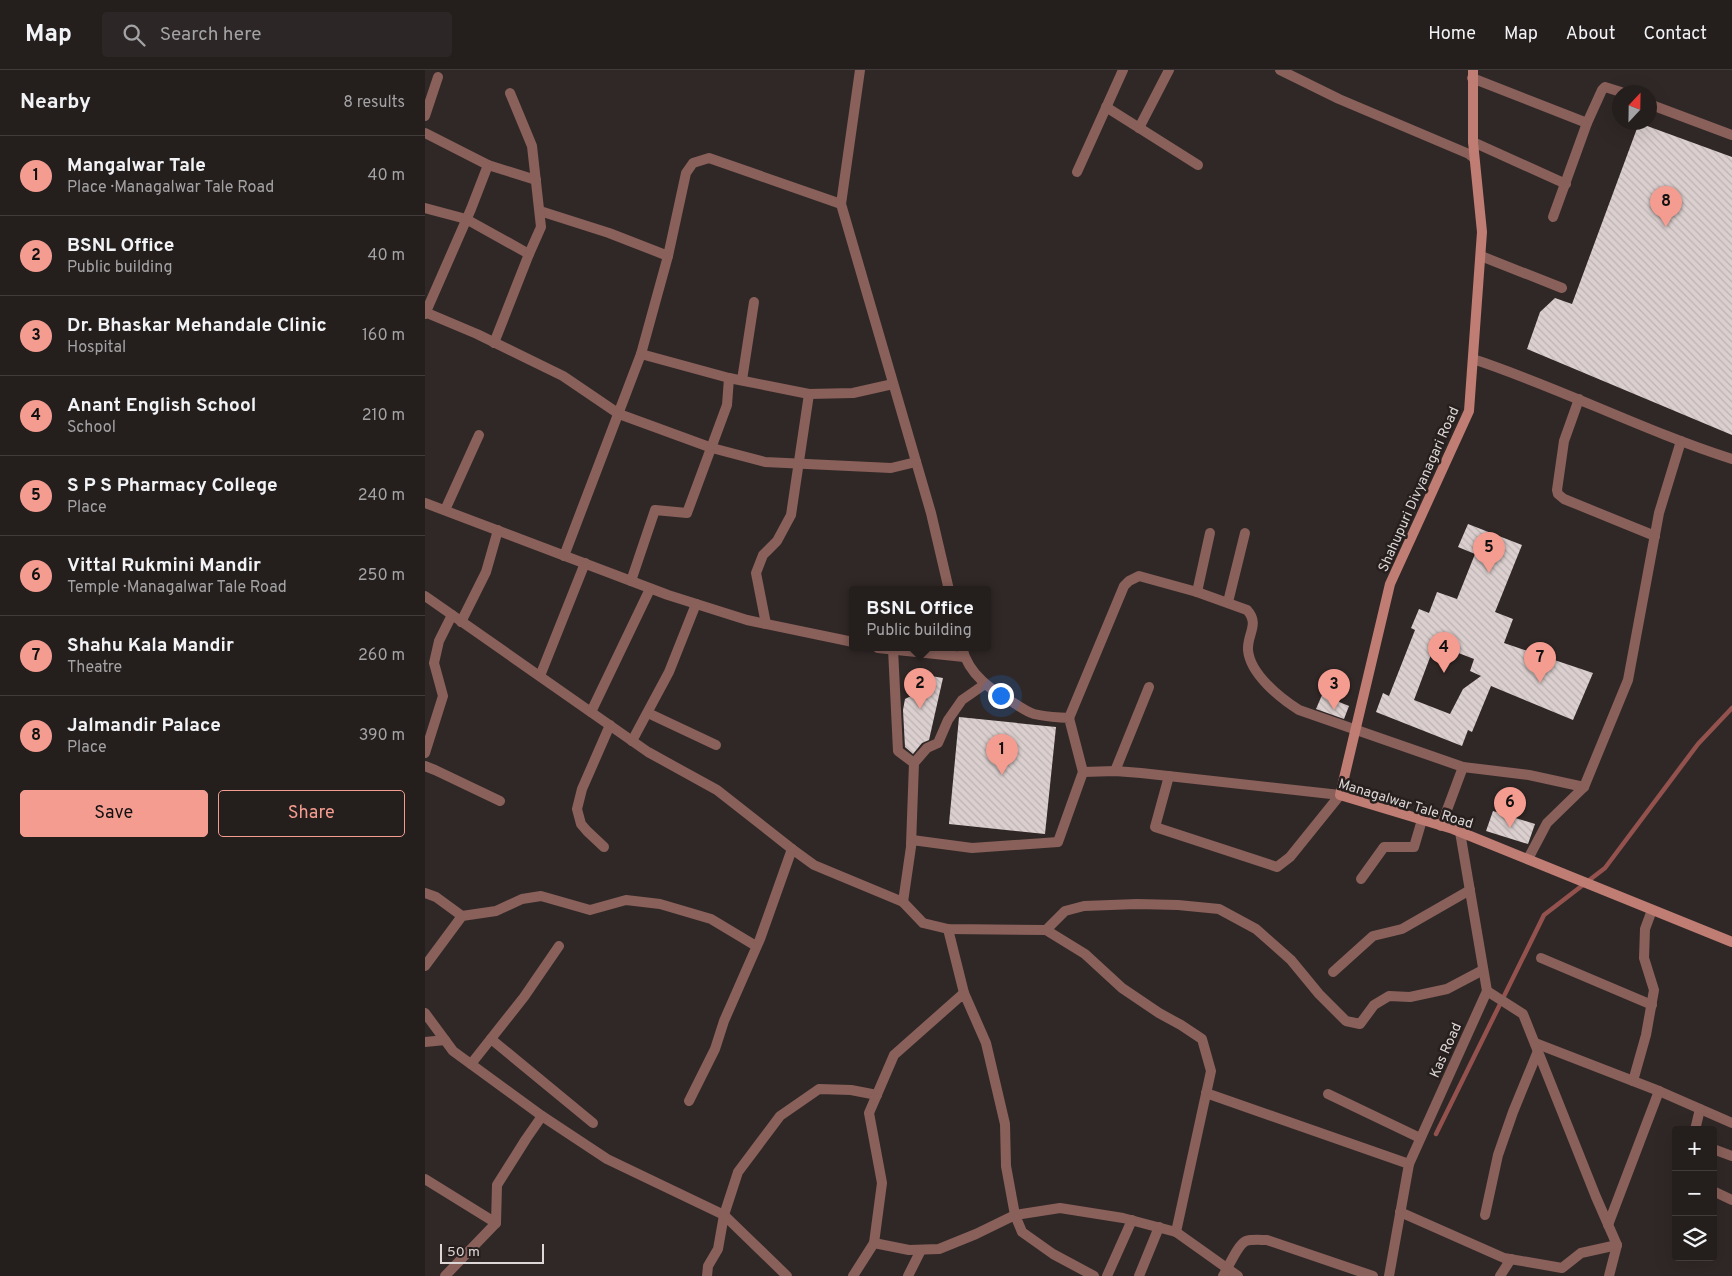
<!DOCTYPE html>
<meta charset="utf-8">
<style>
:root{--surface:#241e1d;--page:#2c2726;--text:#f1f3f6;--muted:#a3a2a4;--line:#413c3b;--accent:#f59c90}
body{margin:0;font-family:Overpass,sans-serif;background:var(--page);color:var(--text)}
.controls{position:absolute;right:15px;bottom:15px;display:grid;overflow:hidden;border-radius:5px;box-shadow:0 5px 20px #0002}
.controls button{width:45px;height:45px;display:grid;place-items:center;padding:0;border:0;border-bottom:1px solid var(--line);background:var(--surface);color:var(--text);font:25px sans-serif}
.compass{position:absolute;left:1187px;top:15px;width:45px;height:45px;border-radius:50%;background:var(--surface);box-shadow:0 5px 20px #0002;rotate:22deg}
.scale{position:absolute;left:15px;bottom:12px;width:104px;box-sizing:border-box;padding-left:5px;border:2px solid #ddd8d7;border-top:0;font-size:14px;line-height:18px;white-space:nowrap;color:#ddd8d7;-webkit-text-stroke:4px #261f1e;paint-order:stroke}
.you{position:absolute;left:575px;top:625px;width:18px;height:18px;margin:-12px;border:4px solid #fff;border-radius:50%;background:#1a73e8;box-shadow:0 0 0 8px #1a73e833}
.badge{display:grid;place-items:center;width:32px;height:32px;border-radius:50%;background:var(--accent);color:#111;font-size:16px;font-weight:700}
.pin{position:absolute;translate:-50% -41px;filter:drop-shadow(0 1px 2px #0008)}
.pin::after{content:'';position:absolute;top:26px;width:18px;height:15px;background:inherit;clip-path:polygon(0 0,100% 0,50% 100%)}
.popup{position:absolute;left:424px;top:516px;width:142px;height:65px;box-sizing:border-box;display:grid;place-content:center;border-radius:5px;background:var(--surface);filter:drop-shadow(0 1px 4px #0005);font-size:16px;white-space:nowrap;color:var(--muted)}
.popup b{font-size:19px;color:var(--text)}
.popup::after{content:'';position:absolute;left:50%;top:100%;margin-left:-10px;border:10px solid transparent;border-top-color:var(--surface)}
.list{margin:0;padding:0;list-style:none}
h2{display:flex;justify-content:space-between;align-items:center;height:65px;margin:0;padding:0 20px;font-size:21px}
h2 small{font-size:16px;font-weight:400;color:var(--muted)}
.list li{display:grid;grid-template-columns:32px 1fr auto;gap:15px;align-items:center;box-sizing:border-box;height:80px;padding:0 20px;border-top:1px solid var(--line)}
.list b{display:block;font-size:19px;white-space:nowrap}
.list p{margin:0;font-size:16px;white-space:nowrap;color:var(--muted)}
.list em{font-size:16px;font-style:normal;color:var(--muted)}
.actions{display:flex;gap:10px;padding:15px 20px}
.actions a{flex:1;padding:11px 0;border:1px solid var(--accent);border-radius:5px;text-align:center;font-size:18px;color:var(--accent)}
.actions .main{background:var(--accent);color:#111}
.icon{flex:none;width:28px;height:28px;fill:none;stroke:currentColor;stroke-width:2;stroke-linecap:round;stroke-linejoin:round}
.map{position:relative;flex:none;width:1307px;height:1206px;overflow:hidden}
header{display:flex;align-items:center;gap:30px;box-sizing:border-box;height:70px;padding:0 25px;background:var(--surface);border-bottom:1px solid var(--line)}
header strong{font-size:24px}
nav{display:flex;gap:28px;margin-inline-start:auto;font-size:18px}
.search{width:350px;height:45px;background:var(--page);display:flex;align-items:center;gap:12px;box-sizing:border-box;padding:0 18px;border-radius:5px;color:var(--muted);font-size:19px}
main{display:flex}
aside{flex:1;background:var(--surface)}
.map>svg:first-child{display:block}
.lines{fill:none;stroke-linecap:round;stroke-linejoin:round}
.stream{stroke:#94524e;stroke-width:4.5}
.building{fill:url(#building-back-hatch);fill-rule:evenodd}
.minor{stroke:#8a605a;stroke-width:10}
.tertiary{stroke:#8a605a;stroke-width:10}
.secondary{stroke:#c07d74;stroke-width:10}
.labels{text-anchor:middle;stroke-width:5;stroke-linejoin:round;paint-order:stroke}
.street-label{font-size:14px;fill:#ddd8d7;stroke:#261f1e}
</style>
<header>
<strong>Map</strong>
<div class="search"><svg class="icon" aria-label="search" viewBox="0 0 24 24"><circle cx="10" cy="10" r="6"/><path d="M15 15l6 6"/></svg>Search here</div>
<nav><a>Home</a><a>Map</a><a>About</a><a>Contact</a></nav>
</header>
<main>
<aside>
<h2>Nearby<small>8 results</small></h2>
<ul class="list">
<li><span class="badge">1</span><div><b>Mangalwar Tale</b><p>Place · Managalwar Tale Road</p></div><em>40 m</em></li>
<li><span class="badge">2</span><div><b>BSNL Office</b><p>Public building</p></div><em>40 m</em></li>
<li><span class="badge">3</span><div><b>Dr. Bhaskar Mehandale Clinic</b><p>Hospital</p></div><em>160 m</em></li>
<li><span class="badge">4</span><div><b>Anant English School</b><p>School</p></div><em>210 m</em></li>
<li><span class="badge">5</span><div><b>S P S Pharmacy College</b><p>Place</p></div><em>240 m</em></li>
<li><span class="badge">6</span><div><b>Vittal Rukmini Mandir</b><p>Temple · Managalwar Tale Road</p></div><em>250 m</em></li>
<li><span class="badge">7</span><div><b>Shahu Kala Mandir</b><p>Theatre</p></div><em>260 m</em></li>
<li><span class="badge">8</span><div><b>Jalmandir Palace</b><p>Place</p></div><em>390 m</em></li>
</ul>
<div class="actions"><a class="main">Save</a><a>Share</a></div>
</aside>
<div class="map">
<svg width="1307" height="1206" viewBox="0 0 1307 1206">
<defs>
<pattern id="building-back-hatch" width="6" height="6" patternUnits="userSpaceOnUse" patternTransform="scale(1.25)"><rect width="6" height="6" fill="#dbd0cf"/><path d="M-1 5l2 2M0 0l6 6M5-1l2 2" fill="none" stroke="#bcb3b2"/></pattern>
</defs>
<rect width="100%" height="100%" fill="#302827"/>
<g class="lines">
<polyline class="stream" points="1011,1064 1119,845 1180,798 1273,674 1307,638"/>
</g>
<g class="building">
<polygon points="1214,53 1307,87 1307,365 1102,279 1115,242 1130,228 1147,234"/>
<path d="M1043,454l54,21 -27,67 18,7 -9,24 89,30 -20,47 -82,-34 -19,46 -4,-2 -6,16 -86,-34 7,-19 6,3 26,-66 -4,-2 8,-19 10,4 8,-21 20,7 18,-45 -17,-7zM1010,574l39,15 -4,12 11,5 -18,13 -13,25 -36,-14z"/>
<polygon points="494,604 518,608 504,670 497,673 488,684 480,677 478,640 480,629 488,625"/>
<polygon points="897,625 924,636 919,649 891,639"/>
<polygon points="534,647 631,657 620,764 524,754"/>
<polygon points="1068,741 1110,754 1103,774 1061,761"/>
</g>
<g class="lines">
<g class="minor">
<polyline points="435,0 416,134 506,443 524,520"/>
<polyline points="855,0 914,29 1044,84 1049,88"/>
<polyline points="1047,8 1162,53"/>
<polyline points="1224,34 1307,65"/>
<polyline points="681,37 773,95"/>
<polyline points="0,46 13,7"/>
<polyline points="714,58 744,0"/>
<polyline points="0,63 63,95 111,110"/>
<polyline points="1048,72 1141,114"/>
<polyline points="652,102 698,0"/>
<polyline points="0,138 41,149 104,184"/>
<polyline points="115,141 184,163 243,186 261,103 268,93 284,88 416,134"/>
<polyline points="1128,147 1162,53 1177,20 1180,17 1196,22"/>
<polyline points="1056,186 1137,218"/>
<polyline points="0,242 52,264 138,306 194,344 287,378 340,392 466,398 491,392"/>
<polyline points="0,244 46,139 63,95"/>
<polyline points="69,273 104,184 116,157 107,76 85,23"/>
<polyline points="216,284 304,308 384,324 428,323 468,314"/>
<polyline points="317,310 329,232"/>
<polyline points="1154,329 1139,371 1132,420 1133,424 1139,429 1230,466"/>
<polyline points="0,433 243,525 322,550 428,572"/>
<polyline points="20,440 54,365"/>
<polyline points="139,486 216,284 243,186"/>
<polyline points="206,511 230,440 262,443 302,335 304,308"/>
<polyline points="772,522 785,463"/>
<path d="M0,526l223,156 69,38 75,59 22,16 89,37 9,-62 60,8 86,-6 25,-70 -14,-54c-12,-1 -23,-1 -35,-4 -7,-2 -14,-7 -20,-11 -23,-13 -45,-28 -52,-55"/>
<polyline points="803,532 820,463"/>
<polyline points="36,552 61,502 73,460"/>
<polyline points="341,554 331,503 338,485 352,471 366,445 384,324"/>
<polyline points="453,578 539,587"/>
<polyline points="468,579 473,681 489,693"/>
<polyline points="115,606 160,493"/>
<polyline points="166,642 225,519"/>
<polyline points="223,643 291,675"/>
<path d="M644,648l55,-132 5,-5 10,-5 58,16 50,18c13,14 0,24 1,40 2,24 32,48 51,60l164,57 66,8 55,12"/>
<polyline points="207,671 244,602 271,534"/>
<polyline points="0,683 18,626 9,593 14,571 27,545"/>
<polyline points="0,696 10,700 75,731"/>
<polyline points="690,701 724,617"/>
<polyline points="658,702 690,701 716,703 915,725"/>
<polyline points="744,706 730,757 852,797 865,787 915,725"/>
<polyline points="1016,756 1038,697"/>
<polyline points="486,775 489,693 502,678 513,673 523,650 537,630 560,614"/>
<polyline points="179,777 162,761 156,754 152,739 157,719 185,655"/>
<polyline points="1103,789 1122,753 1159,717 1203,610 1234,443 1256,371"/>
<polyline points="936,809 959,777 989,777 997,750"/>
<polyline points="0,823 11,827 37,846"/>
<polyline points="478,832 498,853 523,859 621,860 660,884 697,918 734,943 756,955 777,969 786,1001 751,1162"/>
<polyline points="523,859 539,923"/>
<polyline points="621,860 640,841 659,836 712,834 753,835 794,839 831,859 866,890 894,924 921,951 935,954 949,935 964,926 985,927 1022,919 1058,900"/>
<polyline points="1116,888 1227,935"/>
<polyline points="0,896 37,846 71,841 97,829 116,826 165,840 201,830 235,834 286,849 331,876"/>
<polyline points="908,902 948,866 977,859 1045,820"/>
<polyline points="1062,921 1098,944 1171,1127 1192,1175 1184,1206"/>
<polyline points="0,943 28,981 117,1046 182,1089 299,1145 362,1206"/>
<polyline points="66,969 168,1053"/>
<polyline points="0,972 20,970"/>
<polyline points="1110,973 1234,1021 1307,1053"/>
<polyline points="46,994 99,927 134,876"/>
<polyline points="1208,1011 1221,965 1229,920 1219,888 1220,859 1227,840"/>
<polyline points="781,1023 984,1094"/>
<polyline points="903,1024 995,1068"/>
<polyline points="264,1031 290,979 299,951 335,869 367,779"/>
<polyline points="1270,1060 1275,1039"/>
<polyline points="1288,1079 1307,1086"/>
<polyline points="0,1109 71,1153"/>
<polyline points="1288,1121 1307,1130"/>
<polyline points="975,1142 1079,1188 1137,1198 1156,1183 1192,1175"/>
<polyline points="1060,1145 1073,1085 1088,1042 1113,981"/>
<polyline points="1183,1155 1234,1021"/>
<polyline points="20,1206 71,1153 72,1115 101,1069 117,1046"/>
<polyline points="282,1206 283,1196 293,1179 299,1145 313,1102 355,1046 394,1019 426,1020 452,1025"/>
<polyline points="428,1206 449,1173"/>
<polyline points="483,1206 496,1180"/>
<polyline points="669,1206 628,1184 597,1162 590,1145 581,1096 580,1054 561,973 539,923 469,985 444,1043 457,1113 449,1173 484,1180 514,1179 551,1164 590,1145 635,1138 698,1148 751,1162 813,1206"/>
<polyline points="682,1206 707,1150"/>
<polyline points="714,1206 734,1157"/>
<path d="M798,1206c5,-8 15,-32 23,-35 6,-2 15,-1 21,-1l106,36"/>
<polyline points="1075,1206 1086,1189"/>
</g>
<g class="tertiary">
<path d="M1048,289c88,29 171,72 259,100"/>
<polyline points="964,1206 984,1094 1062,921 1035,762"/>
</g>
<polyline class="secondary" points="1048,0 1048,72 1057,162 1044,341 965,514 915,725 1028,759 1307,872"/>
</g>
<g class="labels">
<g class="street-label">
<text transform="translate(993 419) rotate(-66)" y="5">Shahupuri Divyanagari Road</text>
<text transform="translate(981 733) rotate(17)" y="5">Managalwar Tale Road</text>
<text transform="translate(1020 980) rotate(-66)" y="5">Kas Road</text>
</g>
</g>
</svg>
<div class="controls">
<button>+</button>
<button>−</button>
<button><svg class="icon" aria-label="layers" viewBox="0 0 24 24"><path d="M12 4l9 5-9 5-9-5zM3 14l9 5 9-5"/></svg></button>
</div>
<svg class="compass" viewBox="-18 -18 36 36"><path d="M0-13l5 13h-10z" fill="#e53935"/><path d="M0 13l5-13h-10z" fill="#a3a2a4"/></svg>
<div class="scale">50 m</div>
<div class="you"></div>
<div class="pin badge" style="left:577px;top:705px">1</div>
<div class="pin badge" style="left:495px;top:639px">2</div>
<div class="popup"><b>BSNL Office</b>Public building</div>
<div class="pin badge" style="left:909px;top:640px">3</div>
<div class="pin badge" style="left:1019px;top:603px">4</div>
<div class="pin badge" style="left:1064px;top:503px">5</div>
<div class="pin badge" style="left:1085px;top:758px">6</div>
<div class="pin badge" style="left:1115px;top:613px">7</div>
<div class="pin badge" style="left:1241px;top:157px">8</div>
</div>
</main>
